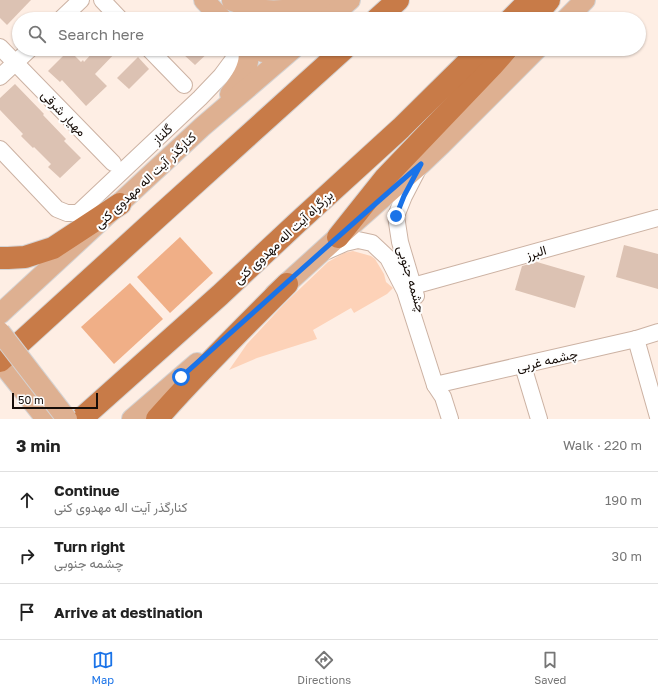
<!DOCTYPE html>
<meta charset="utf-8">
<style>
:root{--surface:#fff;--page:#f6f6f6;--text:#222;--muted:#767676;--line:#e0e0e0;--accent:#1a73e8}
body{margin:0;font-family:"Golos Text",Vazirmatn,sans-serif;background:var(--page);color:var(--text)}
.scale{position:absolute;left:12px;bottom:10px;width:86px;box-sizing:border-box;padding-left:4px;border:2px solid #160d08;border-top:0;font-size:11px;line-height:14px;white-space:nowrap;color:#160d08;-webkit-text-stroke:3px #fefefe;paint-order:stroke}
.stop{position:absolute;width:12px;height:12px;margin:-9px;border:3px solid #1a73e8;border-radius:50%;background:#fff}
.stop.end{background:#1a73e8;border-color:#fff;box-shadow:0 1px 4px #0008}
.list{margin:0;padding:0;list-style:none}
h2{display:flex;justify-content:space-between;align-items:center;height:52px;margin:0;padding:0 16px;font-size:17px}
h2 small{font-size:13px;font-weight:400;color:var(--muted)}
.list li{display:grid;grid-template-columns:26px 1fr auto;gap:12px;align-items:center;box-sizing:border-box;height:56px;padding:0 16px;border-top:1px solid var(--line)}
.list b{display:block;font-size:15px;white-space:nowrap}
.list p{margin:0;font-size:13px;white-space:nowrap;color:var(--muted)}
.list em{font-size:13px;font-style:normal;color:var(--muted)}
.icon{flex:none;width:22px;height:22px;fill:none;stroke:currentColor;stroke-width:2;stroke-linecap:round;stroke-linejoin:round}
.map{position:relative;flex:none;width:658px;height:419px;overflow:hidden}
.search{position:absolute;background:var(--surface);box-shadow:0 1px 3px #0004;left:12px;right:12px;top:12px;height:44px;display:flex;align-items:center;gap:10px;box-sizing:border-box;padding:0 14px;border-radius:22px;color:var(--muted);font-size:15px}
.sheet{height:220px;background:var(--surface)}
nav{display:flex;justify-content:space-around;align-items:center;box-sizing:border-box;height:56px;border-top:1px solid var(--line);background:var(--surface);font-size:11px;color:var(--muted)}
nav a{display:grid;justify-items:center;gap:2px}
nav .on{color:var(--accent)}
.map>svg:first-child{display:block}
.green{fill:#fdd2b8}
.water{fill:#f0af87}
.building{fill:#dcc2b3}
.lines{fill:none;stroke-linecap:round;stroke-linejoin:round}
.minor-casing{stroke:#ccb2a3;stroke-width:18}
.major-casing{stroke:#d5d3d3;stroke-width:22}
.highway-casing{stroke:#d5d3d3;stroke-width:24}
.minor{stroke:#fff;stroke-width:16}
.major{stroke:#deb091;stroke-width:20}
.highway{stroke:#c87b48;stroke-width:22}
.major-bridge-casing{stroke:#d5d3d3;stroke-width:22;stroke-linecap:butt}
.major-bridge{stroke:#deb091;stroke-width:20}
.route{stroke:#1a73e8;stroke-width:5}
.labels{text-anchor:middle;stroke-width:4;stroke-linejoin:round;paint-order:stroke}
.street-label{font-size:13px;fill:#160d08;stroke:#fefefe}
</style>
<div class="map">
<svg width="658" height="419" viewBox="0 0 658 419">
<rect width="100%" height="100%" fill="#feeee4"/>
<polygon class="green" points="353,251 371,256 375,259 384,274 386,282 393,288 387,294 354,313 351,308 313,330 317,339 257,358 229,370 247,344 284,304 328,262 344,253"/>
<g class="water">
<polygon points="180,237 213,273 170,313 137,277"/>
<polygon points="130,283 163,319 114,364 81,327"/>
</g>
<g class="building">
<polygon points="0,0 31,0 7,25 0,18"/>
<polygon points="96,49 119,49 95,74 107,86 86,106 62,80 60,82 48,71 69,50 81,62 83,60 84,62"/>
<polygon points="188,49 212,49 195,65 183,54"/>
<polygon points="138,57 149,69 129,89 117,78"/>
<polygon points="15,84 44,114 43,115 66,139 64,141 81,158 60,178 48,167 51,164 34,147 33,148 21,136 23,134 0,110 0,98"/>
<polygon points="624,245 658,254 658,289 616,277"/>
<polygon points="537,262 585,276 575,308 515,290 522,266"/>
</g>
<g class="lines">
<defs>
<g id="minor">
<polyline points="102,0 120,19"/>
<polyline points="61,19 81,0"/>
<polyline points="0,47 113,163"/>
<polyline points="149,49 184,85"/>
<polyline points="0,77 30,49"/>
<polyline points="0,149 57,209 67,213 78,213 200,98 221,76 241,49"/>
<polyline points="327,251 345,243 358,240 372,243 388,258 405,291 435,385 443,397 450,419"/>
<polyline points="413,286 658,218"/>
<polyline points="416,296 400,242 396,216 404,196 418,169"/>
<polyline points="636,339 658,417"/>
<polyline points="523,366 539,419"/>
<polyline points="435,385 636,339 658,332"/>
</g>
<g id="major">
<polyline points="204,0 222,19"/>
<path d="M232,1c10,3 22,8 33,9 22,2 42,-4 63,-10"/>
<polyline points="328,19 350,0"/>
<polyline points="566,19 585,0"/>
<polyline points="257,49 263,52 269,49"/>
<path d="M230,94c10,-12 22,-29 18,-45"/>
<polyline points="275,294 338,237 421,164 442,144 537,49"/>
<polyline points="0,314 202,127 293,49"/>
<polyline points="0,361 46,419"/>
<polyline points="132,419 197,363"/>
</g>
<g id="highway">
<polyline points="377,19 398,0"/>
<polyline points="511,19 530,0"/>
<polyline points="533,19 549,0"/>
<polyline points="338,237 385,178 492,66 507,49"/>
<polyline points="0,258 8,258 25,257 53,248 120,204"/>
<polyline points="0,361 158,217 344,49"/>
<polyline points="81,419 220,295 298,222 401,128 481,49"/>
<path d="M157,419c41,-47 86,-91 130,-135"/>
</g>
</defs>
<use href="#minor" class="minor-casing"/>
<use href="#major" class="major-casing"/>
<use href="#highway" class="highway-casing"/>
<use href="#minor" class="minor"/>
<use href="#major" class="major"/>
<use href="#highway" class="highway"/>
<defs>
<polyline id="major-bridge" points="0,332 67,419"/>
</defs>
<use href="#major-bridge" class="major-bridge-casing"/>
<use href="#major-bridge" class="major-bridge"/>
</g>
<g class="lines">
<path class="route" d="M181,377c80,-71 159,-143 240,-213l-17,32 -8,20"/>
</g>
<g class="labels">
<g class="street-label">
<text transform="translate(64 113) rotate(46)" y="5">مهیار شرقی</text>
<text transform="translate(162 134) rotate(-43)" y="5">گلناز</text>
<text transform="translate(145 180) rotate(-43)" y="5">کنارگذر آیت اله مهدوی کنی</text>
<text transform="translate(283 237) rotate(-43)" y="5">بزرگراه آیت اله مهدوی کنی</text>
<text transform="translate(536 252) rotate(-16)" y="5">البرز</text>
<text transform="translate(412 279) rotate(73)" y="5">چشمه جنوبی</text>
<text transform="translate(547 360) rotate(-13)" y="5">چشمه غربی</text>
</g>
</g>
</svg>
<div class="scale">50 m</div>
<div class="stop" style="left:181px;top:377px"></div>
<div class="stop end" style="left:396px;top:216px"></div>
<div class="search"><svg class="icon" aria-label="search" viewBox="0 0 24 24"><circle cx="10" cy="10" r="6"/><path d="M15 15l6 6"/></svg>Search here</div>
</div>
<section class="sheet">
<h2>3 min<small>Walk · 220 m</small></h2>
<ul class="list">
<li><svg class="icon" aria-label="ahead" viewBox="0 0 24 24"><path d="M12 20V5M6 11l6-6 6 6"/></svg><div><b>Continue</b><p>کنارگذر آیت اله مهدوی کنی</p></div><em>190 m</em></li>
<li><svg class="icon" aria-label="right" viewBox="0 0 24 24"><path d="M7 20v-9h11M14 6l5 5-5 5"/></svg><div><b>Turn right</b><p>چشمه جنوبی</p></div><em>30 m</em></li>
<li><svg class="icon" aria-label="arrive" viewBox="0 0 24 24"><path d="M6 21V4h12l-3 4 3 4H6"/></svg><div><b>Arrive at destination</b></div></li>
</ul>
</section>
<nav>
<a class="on"><svg class="icon" aria-label="map" viewBox="0 0 24 24"><path d="M3 6l6-2 6 2 6-2v14l-6 2-6-2-6 2zM9 4v14M15 6v14"/></svg>Map</a>
<a><svg class="icon" aria-label="directions" viewBox="0 0 24 24"><path d="M12 3l9 9-9 9-9-9zM9 14v-3h6M13 9l2 2-2 2"/></svg>Directions</a>
<a><svg class="icon" aria-label="saved" viewBox="0 0 24 24"><path d="M7 4h10v16l-5-4-5 4z"/></svg>Saved</a>
</nav>
